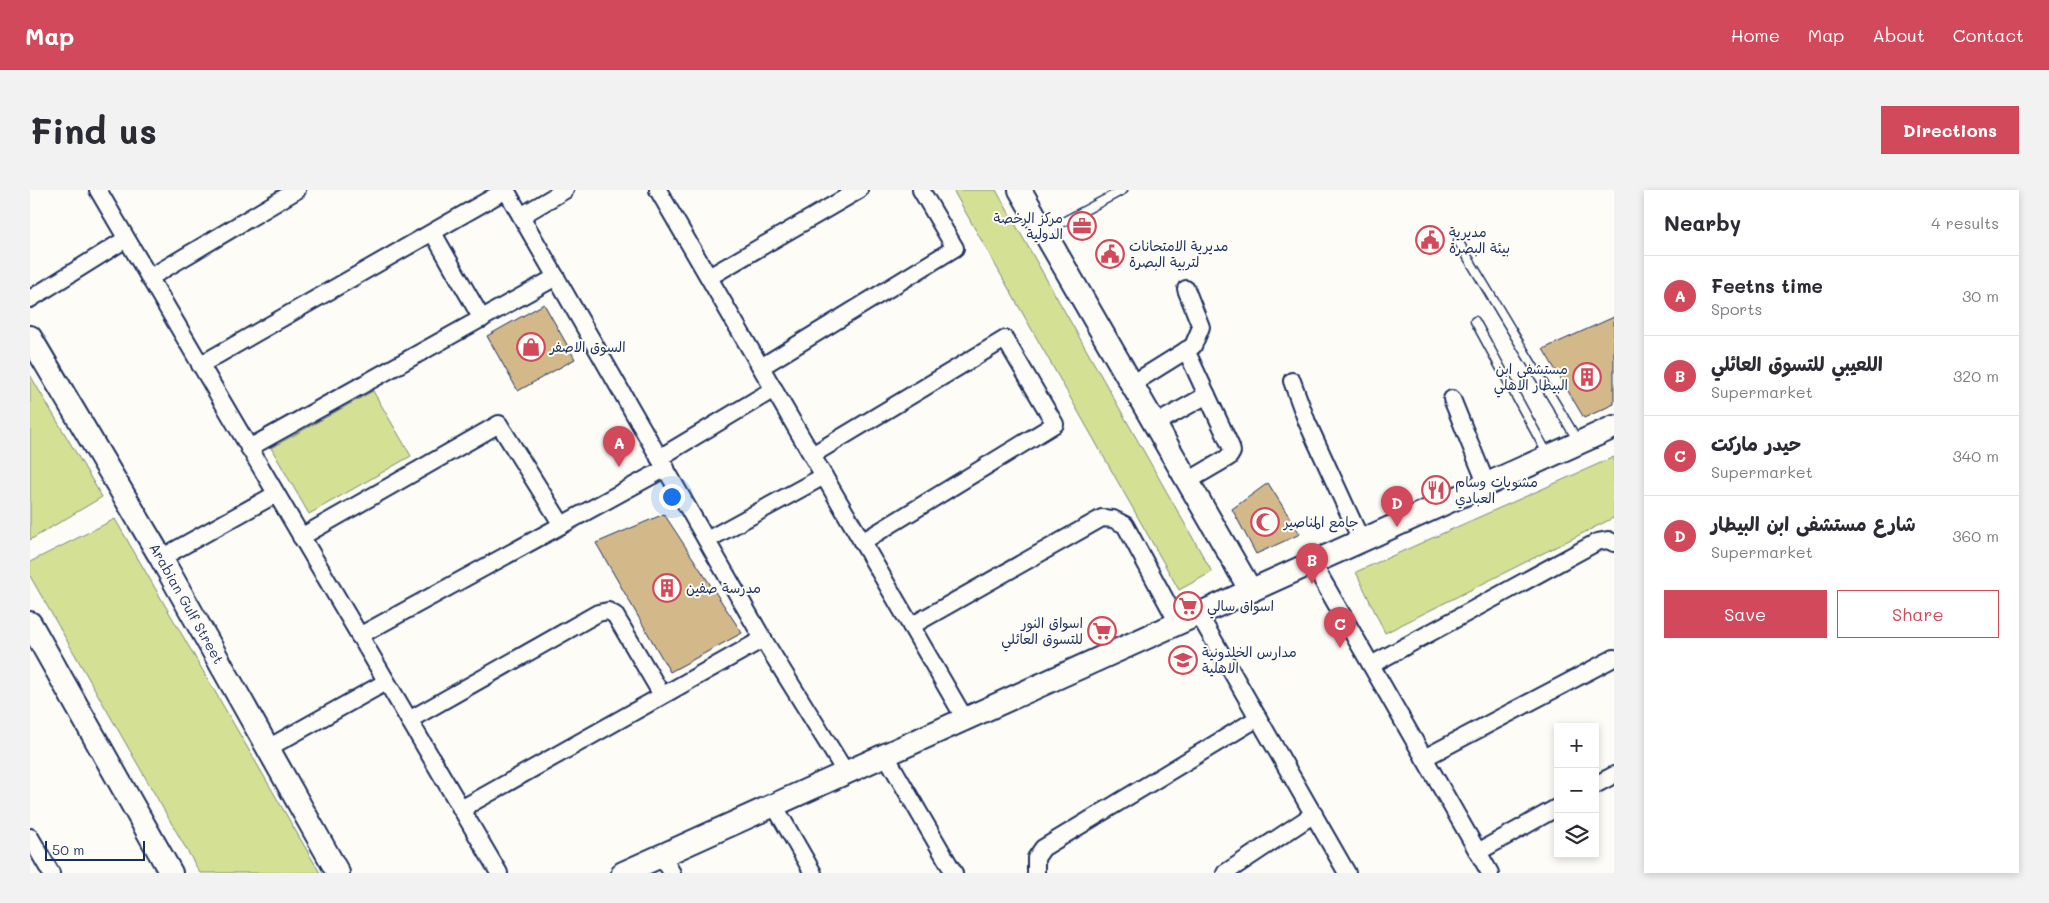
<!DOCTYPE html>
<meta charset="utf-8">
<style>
:root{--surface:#fff;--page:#f2f2f3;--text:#2b2b33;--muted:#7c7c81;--line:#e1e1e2;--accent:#d1495b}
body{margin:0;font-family:Mali,"Playpen Sans Arabic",sans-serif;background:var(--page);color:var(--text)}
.controls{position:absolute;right:15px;bottom:15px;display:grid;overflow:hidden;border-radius:0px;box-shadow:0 2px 8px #0003}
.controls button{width:45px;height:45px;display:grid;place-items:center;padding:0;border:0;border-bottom:1px solid var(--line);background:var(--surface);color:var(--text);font:25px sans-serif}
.scale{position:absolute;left:15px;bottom:12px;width:100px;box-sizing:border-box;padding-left:5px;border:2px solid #1b2f5e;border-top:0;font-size:14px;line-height:18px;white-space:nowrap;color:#1b2f5e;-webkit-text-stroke:4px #fdfcf7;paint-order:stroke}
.you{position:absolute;left:641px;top:306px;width:18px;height:18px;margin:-12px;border:4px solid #fff;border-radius:50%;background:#1a73e8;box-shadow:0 0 0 8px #1a73e833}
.badge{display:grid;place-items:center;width:32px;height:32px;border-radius:50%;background:var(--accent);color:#fff;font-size:16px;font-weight:700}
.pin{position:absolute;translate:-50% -41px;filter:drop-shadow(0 1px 2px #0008)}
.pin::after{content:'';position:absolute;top:26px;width:18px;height:15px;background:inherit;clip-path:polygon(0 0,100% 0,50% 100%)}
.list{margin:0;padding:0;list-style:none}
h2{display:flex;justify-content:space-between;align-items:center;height:65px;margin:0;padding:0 20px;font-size:21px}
h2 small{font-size:16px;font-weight:400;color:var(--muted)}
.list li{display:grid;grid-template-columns:32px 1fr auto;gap:15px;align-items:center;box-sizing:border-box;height:80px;padding:0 20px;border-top:1px solid var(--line)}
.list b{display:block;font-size:19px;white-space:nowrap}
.list p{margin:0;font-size:16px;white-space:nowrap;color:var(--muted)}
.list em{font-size:16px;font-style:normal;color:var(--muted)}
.actions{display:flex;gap:10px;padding:15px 20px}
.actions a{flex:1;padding:11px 0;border:1px solid var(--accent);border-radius:0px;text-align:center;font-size:18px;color:var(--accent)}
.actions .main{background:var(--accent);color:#fff}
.icon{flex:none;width:28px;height:28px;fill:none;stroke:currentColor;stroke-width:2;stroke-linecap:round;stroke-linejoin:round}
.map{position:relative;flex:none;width:1584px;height:683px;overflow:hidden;border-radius:0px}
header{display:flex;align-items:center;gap:30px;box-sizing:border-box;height:70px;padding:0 25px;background:var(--accent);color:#fff}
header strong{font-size:24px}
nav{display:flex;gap:28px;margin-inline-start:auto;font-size:18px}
.intro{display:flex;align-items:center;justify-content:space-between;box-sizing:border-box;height:120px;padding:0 30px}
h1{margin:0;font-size:35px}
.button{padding:12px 22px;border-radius:0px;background:var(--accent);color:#fff;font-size:18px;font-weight:700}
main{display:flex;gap:30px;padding:0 30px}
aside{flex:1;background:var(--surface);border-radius:0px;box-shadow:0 2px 8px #0003}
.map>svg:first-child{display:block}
.green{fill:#d4e194;stroke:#788879}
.building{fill:#d3b989;stroke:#1b2f5e}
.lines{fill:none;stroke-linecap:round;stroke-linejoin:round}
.lane-casing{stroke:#1b2f5e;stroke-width:11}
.street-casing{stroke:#1b2f5e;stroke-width:20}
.secondary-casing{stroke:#1b2f5e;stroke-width:26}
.lane{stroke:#fdfcf7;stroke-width:8}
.street{stroke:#fdfcf7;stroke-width:16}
.secondary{stroke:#fdfcf7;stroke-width:22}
.labels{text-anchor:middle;stroke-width:4;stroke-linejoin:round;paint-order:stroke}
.poi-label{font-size:14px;fill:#1b2f5e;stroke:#fdfcf7;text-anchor:start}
.street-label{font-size:14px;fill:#1b2f5e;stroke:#fdfcf7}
</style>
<header>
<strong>Map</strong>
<nav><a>Home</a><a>Map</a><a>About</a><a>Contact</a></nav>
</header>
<div class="intro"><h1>Find us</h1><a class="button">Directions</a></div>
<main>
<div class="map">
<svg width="1584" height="683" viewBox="0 0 1584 683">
<rect width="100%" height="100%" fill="#fdfcf7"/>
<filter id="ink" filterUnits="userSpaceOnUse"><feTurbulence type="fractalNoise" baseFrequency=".02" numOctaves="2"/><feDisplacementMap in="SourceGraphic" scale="10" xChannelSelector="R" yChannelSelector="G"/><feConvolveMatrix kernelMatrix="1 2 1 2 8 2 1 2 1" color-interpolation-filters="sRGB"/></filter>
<g filter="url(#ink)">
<g class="green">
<polygon points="923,0 966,0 1182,382 1149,400"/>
<polygon points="0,185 72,307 0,350"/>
<polygon points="343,201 381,266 279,324 241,258"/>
<polygon points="1584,267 1584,329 1583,328 1355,443 1326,382"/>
<polygon points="85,329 290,683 170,683 0,386 0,372"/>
</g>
<g class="building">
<polygon points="514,114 545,169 488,201 457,146"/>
<polygon points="1584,127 1584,214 1554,228 1513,159"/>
<polygon points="1238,293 1270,344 1226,364 1202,319"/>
<polygon points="634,324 712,443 640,482 566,353"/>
</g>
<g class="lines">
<defs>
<g id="lane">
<polyline points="1016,41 1093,0"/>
<polyline points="1428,51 1548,251"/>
<polyline points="1445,131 1518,265"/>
</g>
<g id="street">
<polyline points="68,0 469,683"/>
<polyline points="476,0 733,449 816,583"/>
<polyline points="628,0 935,529"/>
<polyline points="491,26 535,0"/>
<polyline points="403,43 452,129"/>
<polyline points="679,87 829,0"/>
<polyline points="119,88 267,0"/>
<polyline points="0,109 96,49"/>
<polyline points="1156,160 1201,257 1202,262 1199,267 1158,291"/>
<polyline points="170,175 476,0"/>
<polyline points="731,177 925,58 891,0"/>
<polyline points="1262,191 1277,232 1331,350"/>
<polyline points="1102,194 1163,156 1171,137 1156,99"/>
<polyline points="1422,209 1456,293"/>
<polyline points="1125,234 1177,205"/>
<polyline points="219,258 526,87"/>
<polyline points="782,265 975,149 1025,234 832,352"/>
<polyline points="629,268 744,199"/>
<polyline points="271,347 469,234 532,335"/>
<polyline points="677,350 794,286"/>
<polyline points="131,368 246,304"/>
<polyline points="1282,372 1460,683"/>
<polyline points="1168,423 1317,683"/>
<polyline points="881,436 1072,328 1083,329 1095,335 1148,433"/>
<polyline points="329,446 636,278"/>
<polyline points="1341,475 1567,352 1578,350 1584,353"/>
<polyline points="379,530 568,423 578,421 585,425 632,505"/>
<polyline points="238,558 356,492"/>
<polyline points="855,564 924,683"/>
<polyline points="1394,568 1584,468"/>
<polyline points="1565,595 1584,585"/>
<polyline points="744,615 783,683"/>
<polyline points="431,619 733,449"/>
<polyline points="0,647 21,683"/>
<polyline points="1448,662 1528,617"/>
<polyline points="632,666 642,683"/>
<polyline points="1006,683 1006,668 1013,658 1228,528"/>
<polyline points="1195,683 1284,624"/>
</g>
<g id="secondary">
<polyline points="990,0 1221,401"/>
<path id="s1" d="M0,147l131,221 177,315"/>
<polyline points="0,433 141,683"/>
<polyline points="593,683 1584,237"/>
</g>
</defs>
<use href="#lane" class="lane-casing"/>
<use href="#street" class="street-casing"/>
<use href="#secondary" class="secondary-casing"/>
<use href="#lane" class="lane"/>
<use href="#street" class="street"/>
<use href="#secondary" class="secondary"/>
</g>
</g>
<defs>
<symbol id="office-ring" viewBox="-11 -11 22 22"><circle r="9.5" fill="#fdfcf7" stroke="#d1495b" stroke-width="1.5"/><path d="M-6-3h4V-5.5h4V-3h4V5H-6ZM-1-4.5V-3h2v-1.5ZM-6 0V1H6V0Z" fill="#d1495b"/></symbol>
<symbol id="civic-ring" viewBox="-11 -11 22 22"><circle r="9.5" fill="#fdfcf7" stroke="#d1495b" stroke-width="1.5"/><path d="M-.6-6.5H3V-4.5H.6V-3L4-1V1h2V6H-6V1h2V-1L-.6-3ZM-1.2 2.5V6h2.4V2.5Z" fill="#d1495b"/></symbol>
<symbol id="shop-ring" viewBox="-11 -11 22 22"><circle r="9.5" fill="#fdfcf7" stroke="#d1495b" stroke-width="1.5"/><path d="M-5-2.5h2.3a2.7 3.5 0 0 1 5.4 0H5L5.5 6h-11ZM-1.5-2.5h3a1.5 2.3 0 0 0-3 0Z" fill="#d1495b"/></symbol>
<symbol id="building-ring" viewBox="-11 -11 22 22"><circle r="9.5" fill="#fdfcf7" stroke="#d1495b" stroke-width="1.5"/><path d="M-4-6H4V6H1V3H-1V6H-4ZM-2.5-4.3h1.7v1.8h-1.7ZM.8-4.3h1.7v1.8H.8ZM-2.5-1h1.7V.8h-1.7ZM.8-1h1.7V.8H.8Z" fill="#d1495b"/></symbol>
<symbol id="restaurant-ring" viewBox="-11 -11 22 22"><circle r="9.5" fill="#fdfcf7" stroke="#d1495b" stroke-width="1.5"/><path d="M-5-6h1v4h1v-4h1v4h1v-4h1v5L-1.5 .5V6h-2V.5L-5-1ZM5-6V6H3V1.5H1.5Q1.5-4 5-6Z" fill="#d1495b"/></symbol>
<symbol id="mosque-ring" viewBox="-11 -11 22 22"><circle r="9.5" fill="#fdfcf7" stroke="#d1495b" stroke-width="1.5"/><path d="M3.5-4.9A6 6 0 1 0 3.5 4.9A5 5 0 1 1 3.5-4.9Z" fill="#d1495b"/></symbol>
<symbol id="supermarket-ring" viewBox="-11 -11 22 22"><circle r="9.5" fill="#fdfcf7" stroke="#d1495b" stroke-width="1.5"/><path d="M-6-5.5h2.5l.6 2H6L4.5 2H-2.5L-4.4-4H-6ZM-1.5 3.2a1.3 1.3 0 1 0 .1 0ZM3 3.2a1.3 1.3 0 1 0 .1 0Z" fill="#d1495b"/></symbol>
<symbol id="school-ring" viewBox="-11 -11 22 22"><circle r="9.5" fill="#fdfcf7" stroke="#d1495b" stroke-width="1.5"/><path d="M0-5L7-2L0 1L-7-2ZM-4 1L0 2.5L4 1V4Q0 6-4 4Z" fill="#d1495b"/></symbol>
</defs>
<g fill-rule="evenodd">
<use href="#office-ring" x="1036" y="20" width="32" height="32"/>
<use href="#civic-ring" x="1384" y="34" width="32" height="32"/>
<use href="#civic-ring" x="1064" y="48" width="32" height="32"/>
<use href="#shop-ring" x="485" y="141" width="32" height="32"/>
<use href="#building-ring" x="1541" y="171" width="32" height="32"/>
<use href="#restaurant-ring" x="1390" y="284" width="32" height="32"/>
<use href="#mosque-ring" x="1219" y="316" width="32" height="32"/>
<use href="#building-ring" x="621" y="382" width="32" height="32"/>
<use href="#supermarket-ring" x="1142" y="400" width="32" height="32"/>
<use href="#supermarket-ring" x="1056" y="425" width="32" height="32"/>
<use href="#school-ring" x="1137" y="454" width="32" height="32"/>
</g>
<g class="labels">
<g class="poi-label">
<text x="1033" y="33" text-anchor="end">مركز الرخصة<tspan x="1033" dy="16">الدولية</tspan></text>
<text x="1419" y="47">مديرية<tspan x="1419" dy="16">بيئة البصرة</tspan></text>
<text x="1099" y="61">مديرية الامتحانات<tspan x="1099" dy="16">لتربية البصرة</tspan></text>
<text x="520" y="162">السوق الاصفر</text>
<text x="1538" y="184" text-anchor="end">مستشفى ابن<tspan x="1538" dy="16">البيطار الاهلي</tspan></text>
<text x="1425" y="297">مشويات وسام<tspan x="1425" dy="16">العبادي</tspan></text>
<text x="1254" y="337">جامع المناصير</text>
<text x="656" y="403">مدرسة صفين</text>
<text x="1177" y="421">اسواق سالي</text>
<text x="1053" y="438" text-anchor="end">اسواق النور<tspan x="1053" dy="16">للتسوق العائلي</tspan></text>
<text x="1172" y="467">مدارس الخلدونية<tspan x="1172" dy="16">الاهلية</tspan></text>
</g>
<g class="street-label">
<text dy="5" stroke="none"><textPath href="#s1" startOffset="309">Arabian Gulf Street</textPath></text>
</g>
</g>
</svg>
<div class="controls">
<button>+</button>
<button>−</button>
<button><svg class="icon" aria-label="layers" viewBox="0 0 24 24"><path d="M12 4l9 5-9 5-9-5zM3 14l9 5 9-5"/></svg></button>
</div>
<div class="scale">50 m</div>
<div class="you"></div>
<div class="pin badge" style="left:589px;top:277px">A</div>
<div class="pin badge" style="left:1282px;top:394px">B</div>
<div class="pin badge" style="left:1310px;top:458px">C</div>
<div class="pin badge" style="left:1367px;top:337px">D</div>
</div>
<aside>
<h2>Nearby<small>4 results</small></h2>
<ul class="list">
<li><span class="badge">A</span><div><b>Feetns time</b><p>Sports</p></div><em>30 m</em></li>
<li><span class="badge">B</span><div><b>اللعيبي للتسوق العائلي</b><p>Supermarket</p></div><em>320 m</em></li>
<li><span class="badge">C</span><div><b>حيدر ماركت</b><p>Supermarket</p></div><em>340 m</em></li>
<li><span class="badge">D</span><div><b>شارع مستشفى ابن البيطار</b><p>Supermarket</p></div><em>360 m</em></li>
</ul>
<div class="actions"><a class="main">Save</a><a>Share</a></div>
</aside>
</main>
